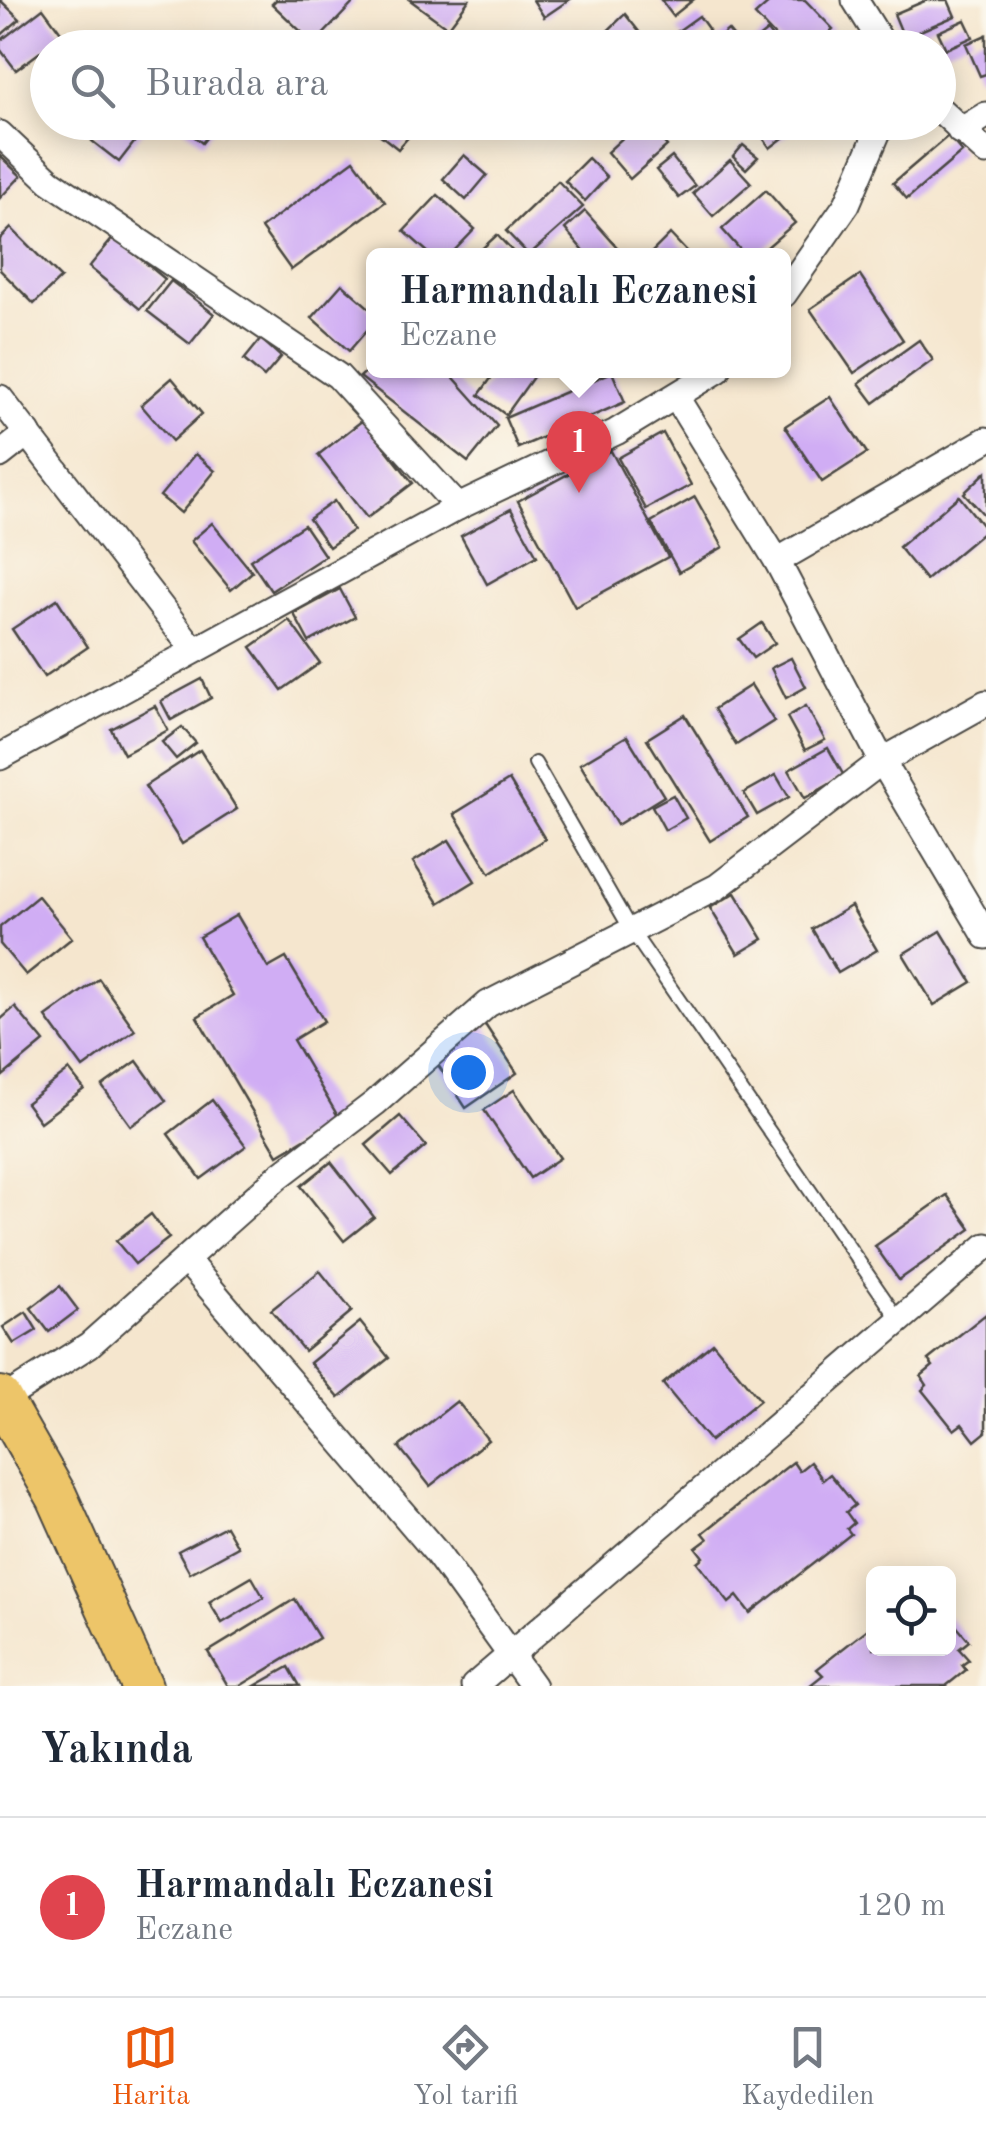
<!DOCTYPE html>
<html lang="tr">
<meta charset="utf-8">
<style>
:root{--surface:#fff;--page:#f2f2f3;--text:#1f2937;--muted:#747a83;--line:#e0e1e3;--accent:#ea580c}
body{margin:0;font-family:"Old Standard TT",serif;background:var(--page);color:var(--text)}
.controls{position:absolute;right:30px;bottom:30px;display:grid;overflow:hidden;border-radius:15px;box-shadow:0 5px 25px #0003}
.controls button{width:90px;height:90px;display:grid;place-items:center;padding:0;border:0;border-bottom:2px solid var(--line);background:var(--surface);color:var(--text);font:50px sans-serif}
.you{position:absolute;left:468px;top:1072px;width:35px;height:35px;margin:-25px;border:8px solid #fff;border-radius:50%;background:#1a73e8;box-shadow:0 0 0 15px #1a73e833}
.badge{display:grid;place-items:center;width:65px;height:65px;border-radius:50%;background:var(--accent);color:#fff;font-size:32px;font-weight:700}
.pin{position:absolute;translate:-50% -82px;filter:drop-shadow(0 2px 5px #0008)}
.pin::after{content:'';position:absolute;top:52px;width:35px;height:30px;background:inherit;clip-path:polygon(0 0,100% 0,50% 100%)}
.popup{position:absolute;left:366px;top:248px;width:425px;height:130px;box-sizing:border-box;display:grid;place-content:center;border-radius:15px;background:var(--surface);filter:drop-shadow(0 2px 8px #0005);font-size:32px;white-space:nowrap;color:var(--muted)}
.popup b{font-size:38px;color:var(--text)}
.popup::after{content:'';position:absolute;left:50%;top:100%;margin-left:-20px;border:20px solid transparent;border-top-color:var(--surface)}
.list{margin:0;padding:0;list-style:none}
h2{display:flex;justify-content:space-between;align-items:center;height:130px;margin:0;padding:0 40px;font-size:42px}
h2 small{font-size:32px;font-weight:400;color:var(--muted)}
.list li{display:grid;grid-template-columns:65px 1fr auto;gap:30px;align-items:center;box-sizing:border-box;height:180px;padding:0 40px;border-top:2px solid var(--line)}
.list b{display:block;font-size:38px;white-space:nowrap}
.list p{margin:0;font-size:32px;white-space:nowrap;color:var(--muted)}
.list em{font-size:32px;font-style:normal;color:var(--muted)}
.icon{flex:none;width:55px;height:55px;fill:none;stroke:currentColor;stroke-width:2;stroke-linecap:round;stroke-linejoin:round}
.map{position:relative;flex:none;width:986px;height:1686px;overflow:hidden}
.search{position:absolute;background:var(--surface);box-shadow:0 5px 25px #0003;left:30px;right:30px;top:30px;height:110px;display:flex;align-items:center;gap:25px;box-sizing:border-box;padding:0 35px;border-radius:55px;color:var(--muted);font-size:38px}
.sheet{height:310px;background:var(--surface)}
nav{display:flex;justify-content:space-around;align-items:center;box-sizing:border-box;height:140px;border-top:2px solid var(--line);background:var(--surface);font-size:28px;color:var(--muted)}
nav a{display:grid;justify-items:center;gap:5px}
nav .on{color:var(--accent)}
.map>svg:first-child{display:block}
.building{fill:#d0adf4}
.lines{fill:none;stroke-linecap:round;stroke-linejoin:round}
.lane-casing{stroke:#494743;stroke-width:16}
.street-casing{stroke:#494743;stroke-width:29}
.primary-casing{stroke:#494743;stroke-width:44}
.lane{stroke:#fff;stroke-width:12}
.street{stroke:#fff;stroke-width:25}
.primary{stroke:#edc569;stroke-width:40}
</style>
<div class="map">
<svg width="986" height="1686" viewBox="0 0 986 1686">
<rect width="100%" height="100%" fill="#fbf7ec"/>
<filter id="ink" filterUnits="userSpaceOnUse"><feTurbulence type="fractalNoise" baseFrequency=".01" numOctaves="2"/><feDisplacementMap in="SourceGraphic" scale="20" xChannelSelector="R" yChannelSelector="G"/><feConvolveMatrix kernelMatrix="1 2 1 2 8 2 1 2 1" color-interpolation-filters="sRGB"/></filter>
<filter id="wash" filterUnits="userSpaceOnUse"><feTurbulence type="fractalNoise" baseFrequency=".0048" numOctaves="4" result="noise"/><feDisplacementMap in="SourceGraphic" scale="40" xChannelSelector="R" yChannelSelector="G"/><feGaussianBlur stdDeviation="2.25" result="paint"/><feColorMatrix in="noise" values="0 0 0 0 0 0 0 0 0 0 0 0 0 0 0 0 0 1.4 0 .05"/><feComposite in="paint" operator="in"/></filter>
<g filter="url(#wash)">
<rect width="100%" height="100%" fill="#f5e6ce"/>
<g id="blocks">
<g class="building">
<polygon points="0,0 20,19 0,36"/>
<polygon points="276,0 356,0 314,44 272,4"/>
<polygon points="410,0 469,0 448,28"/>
<polygon points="533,0 569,0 544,17"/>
<polygon points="661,0 693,0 673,16"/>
<polygon points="772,0 805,0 833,29 813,48 786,48 755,15"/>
<polygon points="927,0 948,0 955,16 904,38 894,14"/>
<polygon points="43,8 63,35 16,70 0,49 0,41"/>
<polygon points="625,14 652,48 590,48"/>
<polygon points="699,16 709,30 688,44 678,31"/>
<polygon points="965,20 973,37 946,49 938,32"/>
<polygon points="728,30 743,48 717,48 713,43"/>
<polygon points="767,31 780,48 746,48"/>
<polygon points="986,35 986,74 980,76 966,44"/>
<polygon points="106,122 150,122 119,162 92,141"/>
<polygon points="177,122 208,122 214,128 202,143"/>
<polygon points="386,122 412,122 417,127 398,149 378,133"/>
<polygon points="640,122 646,122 667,146 630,179 607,152"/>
<polygon points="752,122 804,122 770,148"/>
<polygon points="948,136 962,152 907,199 893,183"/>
<polygon points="743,145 758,157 746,169 733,157"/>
<polygon points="464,155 487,175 466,200 443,179"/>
<polygon points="0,156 21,176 0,198"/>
<polygon points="672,157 695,186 679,198 656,170"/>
<polygon points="588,158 607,177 585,201 565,181"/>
<polygon points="354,160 385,202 291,270 261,228"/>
<polygon points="730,160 751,183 713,216 693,193"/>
<polygon points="558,181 583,207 529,255 506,231"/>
<polygon points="766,190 795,223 758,255 745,255 722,229"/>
<polygon points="438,195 475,229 450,255 431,255 404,231"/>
<polygon points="585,211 624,255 587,255 565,229"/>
<polygon points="11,228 61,278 34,304 0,270 0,239"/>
<polygon points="670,234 686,251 682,255 649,255"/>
<polygon points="497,235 516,255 475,255"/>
<polygon points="114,237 165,279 140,309 89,267"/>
<polygon points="860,275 903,340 854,373 810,309"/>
<polygon points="171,281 214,314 190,344 147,311"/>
<polygon points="342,284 374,312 374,322 349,351 312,318"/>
<polygon points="261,339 281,357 264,377 244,360"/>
<polygon points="919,340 933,360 874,403 859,383"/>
<polygon points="374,364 374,370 447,370 497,426 468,462 360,377"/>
<polygon points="497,370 538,370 506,415 479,395"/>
<polygon points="612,372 625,402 518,448 505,418"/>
<polygon points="172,378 202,414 172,441 141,405"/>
<polygon points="830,397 867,453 822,482 785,426"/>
<polygon points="363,420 413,483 367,518 318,455"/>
<polygon points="663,433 691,485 646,509 618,458"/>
<polygon points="611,451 668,557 575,607 518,501"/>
<polygon points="195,454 215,471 181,513 160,496"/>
<polygon points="986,472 986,517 964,493"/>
<polygon points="959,496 986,530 926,580 899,547"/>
<polygon points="695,497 723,547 679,572 651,522"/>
<polygon points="334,501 353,530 329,547 309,519"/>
<polygon points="511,509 537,556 487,584 461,536"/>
<polygon points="212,523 252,572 231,590 191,541"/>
<polygon points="304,525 325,556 271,591 250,560"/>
<polygon points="340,589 355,617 309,642 294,614"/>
<polygon points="57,599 88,647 44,677 12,629"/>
<polygon points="289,620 320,663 282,690 251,647"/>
<polygon points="762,623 775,643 753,658 739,639"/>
<polygon points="791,658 806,687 786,698 771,668"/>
<polygon points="202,679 211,698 171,720 161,701"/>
<polygon points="751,685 774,721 736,745 714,709"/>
<polygon points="155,706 168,730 124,754 111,729"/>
<polygon points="806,706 825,740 805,750 787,717"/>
<polygon points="685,715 748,817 710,841 647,739"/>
<polygon points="182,727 196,743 176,759 162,742"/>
<polygon points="627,736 664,796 617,825 580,764"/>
<polygon points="828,748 844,776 805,798 789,770"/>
<polygon points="200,750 237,809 182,844 145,786"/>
<polygon points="776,775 789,797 757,815 744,793"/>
<polygon points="509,780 545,839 490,873 454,814"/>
<polygon points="673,795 686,818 665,830 652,806"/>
<polygon points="449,840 475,881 439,903 413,862"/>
<polygon points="735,893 763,939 738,954 710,908"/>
<polygon points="38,896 72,938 26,975 0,944 0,927"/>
<polygon points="851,906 877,950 838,973 812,929"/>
<polygon points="237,915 268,968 286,958 324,1021 293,1040 339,1118 278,1155 197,1017 233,995 199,937"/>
<polygon points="941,931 972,982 934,1005 903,954"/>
<polygon points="99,979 135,1030 83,1068 46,1017"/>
<polygon points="15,1007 44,1042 3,1076 0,1020"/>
<polygon points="482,1020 517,1073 466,1108 431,1054"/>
<polygon points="137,1061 166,1101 131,1126 102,1086"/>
<polygon points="69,1070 84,1089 40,1122 26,1103"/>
<polygon points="514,1090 560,1158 530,1178 484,1110"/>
<polygon points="212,1100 246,1146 201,1179 168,1134"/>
<polygon points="400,1116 426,1146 392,1175 366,1145"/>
<polygon points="331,1162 374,1217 344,1241 301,1186"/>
<polygon points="947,1195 971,1229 899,1280 875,1246"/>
<polygon points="151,1214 169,1238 135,1264 116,1241"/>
<polygon points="320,1271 352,1311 304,1351 271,1310"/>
<polygon points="60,1286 78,1310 49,1332 31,1308"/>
<polygon points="26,1312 37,1330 14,1344 3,1327"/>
<polygon points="986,1314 986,1432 975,1441 962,1424 954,1430 922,1390 927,1385 921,1376 933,1366 928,1360"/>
<polygon points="360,1322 389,1358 339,1398 310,1363"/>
<polygon points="713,1343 760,1400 710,1441 663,1384"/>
<polygon points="457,1401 488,1440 430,1486 399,1447"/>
<polygon points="793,1462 799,1471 810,1462 823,1480 830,1474 855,1505 846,1512 854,1523 847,1529 851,1534 750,1613 737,1596 729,1603 697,1562 703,1557 696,1548 708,1539 703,1533"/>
<polygon points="226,1526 238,1547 190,1573 178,1551"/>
<polygon points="252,1577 264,1598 222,1623 209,1602"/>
<polygon points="295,1599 319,1638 240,1686 228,1686 208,1652"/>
<polygon points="948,1616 969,1641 959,1649 969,1660 962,1665 966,1670 946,1686 809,1686 823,1675 817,1669 874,1624 874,1648 948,1648"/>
<polygon points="289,1667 300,1686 255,1686"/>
</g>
</g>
</g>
<g filter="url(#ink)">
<use href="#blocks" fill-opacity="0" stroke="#494743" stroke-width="2.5"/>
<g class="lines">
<defs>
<polyline id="lane" points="535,763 631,930 899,1320"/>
<g id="street">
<polyline points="855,0 885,48"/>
<polyline points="938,108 986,152"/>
<polyline points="960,131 986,115"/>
<polyline points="0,134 50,181 338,376 458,507"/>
<polyline points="784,294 847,204 882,122"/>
<polyline points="676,397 777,561 882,761 986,936"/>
<polyline points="0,398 194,650"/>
<polyline points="0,455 28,433"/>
<polyline points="777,561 986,440"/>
<polyline points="0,757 458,507 616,432 718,370"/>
<polyline points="186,1260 436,1552 533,1686"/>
<polyline points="2,1400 89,1345 279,1176 375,1103 488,1004 717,887 882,761 986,703"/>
<polyline points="474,1686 986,1246"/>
</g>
<polyline id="primary" points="0,1397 57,1497 142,1686"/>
</defs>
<use href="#lane" class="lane-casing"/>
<use href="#street" class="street-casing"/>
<use href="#primary" class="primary-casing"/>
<use href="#lane" class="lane"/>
<use href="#street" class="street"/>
<use href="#primary" class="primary"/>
</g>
</g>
</svg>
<div class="controls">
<button><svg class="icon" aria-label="locate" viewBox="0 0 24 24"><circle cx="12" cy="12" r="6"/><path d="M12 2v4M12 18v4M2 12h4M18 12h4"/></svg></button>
</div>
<div class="you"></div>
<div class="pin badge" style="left:579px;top:493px;background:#e0444e">1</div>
<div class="popup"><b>Harmandalı Eczanesi</b>Eczane</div>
<div class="search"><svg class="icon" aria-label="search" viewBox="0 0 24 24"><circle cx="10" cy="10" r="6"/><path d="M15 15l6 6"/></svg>Burada ara</div>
</div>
<section class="sheet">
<h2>Yakında<small></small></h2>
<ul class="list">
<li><span class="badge" style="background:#e0444e">1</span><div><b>Harmandalı Eczanesi</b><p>Eczane</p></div><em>120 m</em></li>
</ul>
</section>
<nav>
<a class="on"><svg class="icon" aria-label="map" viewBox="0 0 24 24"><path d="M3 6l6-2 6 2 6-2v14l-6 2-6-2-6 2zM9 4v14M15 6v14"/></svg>Harita</a>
<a><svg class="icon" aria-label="directions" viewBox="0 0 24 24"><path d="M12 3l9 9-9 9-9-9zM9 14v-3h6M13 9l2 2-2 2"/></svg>Yol tarifi</a>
<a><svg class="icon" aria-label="saved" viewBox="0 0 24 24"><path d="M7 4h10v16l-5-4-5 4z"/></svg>Kaydedilen</a>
</nav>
